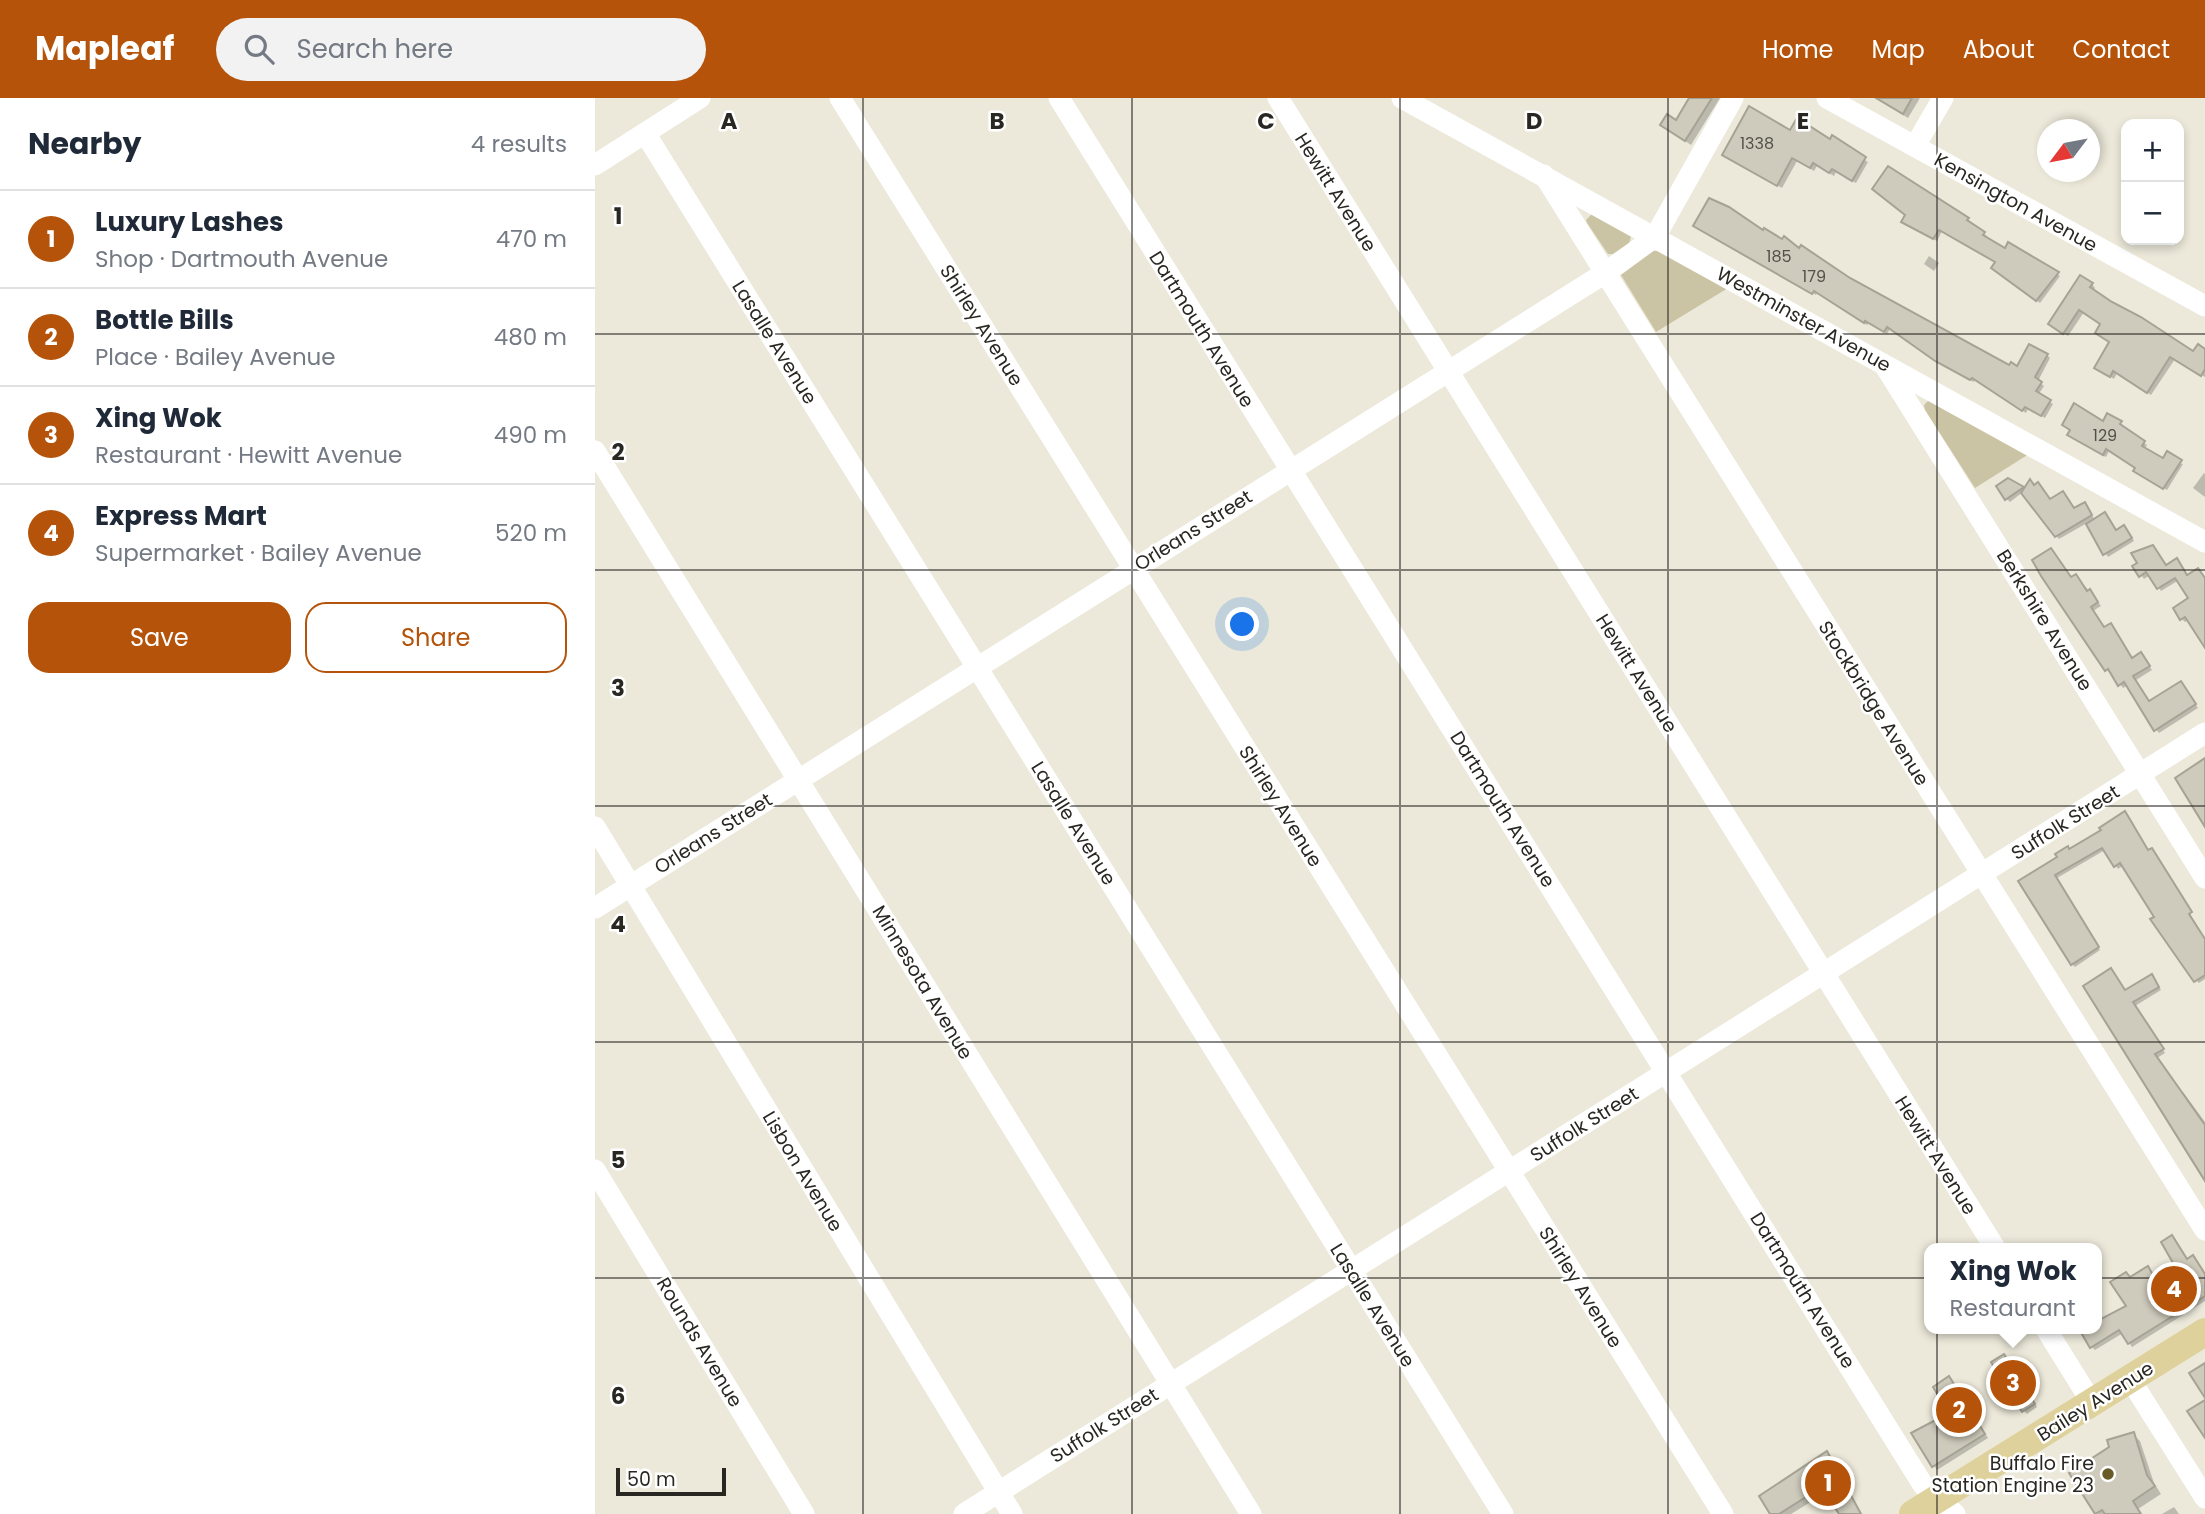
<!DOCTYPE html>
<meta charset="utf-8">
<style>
:root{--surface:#fff;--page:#f2f2f3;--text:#1f2937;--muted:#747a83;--line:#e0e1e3;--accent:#b45309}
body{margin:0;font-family:Poppins,sans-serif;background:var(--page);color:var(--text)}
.controls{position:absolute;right:21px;top:21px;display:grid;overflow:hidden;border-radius:14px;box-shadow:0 4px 10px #0003}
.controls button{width:63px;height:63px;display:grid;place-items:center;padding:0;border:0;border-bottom:2px solid var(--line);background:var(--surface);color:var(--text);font:35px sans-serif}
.compass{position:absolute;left:1442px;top:21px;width:63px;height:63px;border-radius:50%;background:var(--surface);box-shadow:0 4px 10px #0003;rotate:238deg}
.scale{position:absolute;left:21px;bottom:18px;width:110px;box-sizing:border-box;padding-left:7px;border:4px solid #292722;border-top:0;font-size:19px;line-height:24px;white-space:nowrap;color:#292722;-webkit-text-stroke:5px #fff;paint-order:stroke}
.you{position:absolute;left:648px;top:527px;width:24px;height:24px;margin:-18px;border:5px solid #fff;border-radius:50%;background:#1a73e8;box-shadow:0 0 0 10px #1a73e833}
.badge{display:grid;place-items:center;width:46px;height:46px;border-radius:50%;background:var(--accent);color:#fff;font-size:23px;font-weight:700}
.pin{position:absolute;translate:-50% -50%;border:4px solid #fff;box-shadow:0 2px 7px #0006}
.popup{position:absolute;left:1329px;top:1145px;width:178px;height:91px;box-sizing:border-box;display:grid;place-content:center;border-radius:14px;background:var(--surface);filter:drop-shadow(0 2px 5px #0005);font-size:23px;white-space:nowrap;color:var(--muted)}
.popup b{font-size:26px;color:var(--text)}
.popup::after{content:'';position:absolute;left:50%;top:100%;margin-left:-14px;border:14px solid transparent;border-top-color:var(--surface)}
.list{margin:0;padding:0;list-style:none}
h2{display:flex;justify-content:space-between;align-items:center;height:91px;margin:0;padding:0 28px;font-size:30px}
h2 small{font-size:23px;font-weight:400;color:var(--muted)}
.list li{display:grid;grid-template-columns:46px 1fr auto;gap:21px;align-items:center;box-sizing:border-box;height:98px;padding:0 28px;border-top:2px solid var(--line)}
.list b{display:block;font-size:26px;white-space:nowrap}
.list p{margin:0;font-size:23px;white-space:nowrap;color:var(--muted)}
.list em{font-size:23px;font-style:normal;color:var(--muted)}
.actions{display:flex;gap:14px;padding:21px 28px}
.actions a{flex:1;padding:16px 0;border:2px solid var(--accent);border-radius:21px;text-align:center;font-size:24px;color:var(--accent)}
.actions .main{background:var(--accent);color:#fff}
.icon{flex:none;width:38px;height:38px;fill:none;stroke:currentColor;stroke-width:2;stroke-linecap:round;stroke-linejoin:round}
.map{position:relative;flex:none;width:1610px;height:1416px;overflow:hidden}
header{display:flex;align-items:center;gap:42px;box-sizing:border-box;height:98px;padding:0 35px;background:var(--accent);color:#fff}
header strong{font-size:33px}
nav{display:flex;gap:38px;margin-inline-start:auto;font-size:24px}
.search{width:490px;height:63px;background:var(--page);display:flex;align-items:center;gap:18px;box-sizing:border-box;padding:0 24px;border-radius:38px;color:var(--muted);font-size:26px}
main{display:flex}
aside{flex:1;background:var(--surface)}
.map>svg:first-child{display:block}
.green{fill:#cbc4a4}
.shadow{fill:#0003}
.building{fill:#cecbbc;stroke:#a6a294;stroke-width:2}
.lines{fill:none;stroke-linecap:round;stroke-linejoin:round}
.minor{stroke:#fff;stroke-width:21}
.major{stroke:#ded19c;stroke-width:28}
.grid{fill:none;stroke:#292722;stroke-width:2;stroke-opacity:0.55}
.poi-dot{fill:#685b28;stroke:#fff;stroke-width:2.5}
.labels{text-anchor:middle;stroke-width:5;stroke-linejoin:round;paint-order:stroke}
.number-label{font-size:16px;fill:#525048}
.street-label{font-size:19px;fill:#292722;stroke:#fff}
.poi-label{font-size:19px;fill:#292722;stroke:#fff;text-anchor:end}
.grid-label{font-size:23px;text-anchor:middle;font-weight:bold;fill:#292722;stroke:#fff;stroke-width:5;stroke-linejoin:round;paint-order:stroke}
</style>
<header>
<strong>Mapleaf</strong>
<div class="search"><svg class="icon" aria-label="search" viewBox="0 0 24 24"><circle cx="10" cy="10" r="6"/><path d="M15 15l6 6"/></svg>Search here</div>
<nav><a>Home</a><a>Map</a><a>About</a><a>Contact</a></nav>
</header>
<main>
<aside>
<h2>Nearby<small>4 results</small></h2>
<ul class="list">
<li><span class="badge">1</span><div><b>Luxury Lashes</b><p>Shop · Dartmouth Avenue</p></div><em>470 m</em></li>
<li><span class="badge">2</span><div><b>Bottle Bills</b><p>Place · Bailey Avenue</p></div><em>480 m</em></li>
<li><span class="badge">3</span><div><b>Xing Wok</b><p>Restaurant · Hewitt Avenue</p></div><em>490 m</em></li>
<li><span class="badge">4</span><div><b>Express Mart</b><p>Supermarket · Bailey Avenue</p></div><em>520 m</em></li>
</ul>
<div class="actions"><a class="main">Save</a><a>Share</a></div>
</aside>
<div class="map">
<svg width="1610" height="1416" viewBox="0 0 1610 1416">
<rect width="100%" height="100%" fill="#ece9da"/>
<g class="green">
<polygon points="997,116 1036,138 1034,146 1018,156 1013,156 992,125 991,122"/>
<polygon points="1058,153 1066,153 1133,190 1061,234 1026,177"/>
<polygon points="1334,302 1434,356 1380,390 1330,312 1329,307"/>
</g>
<g class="shadow">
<polygon points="1096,0 1125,0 1096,47 1067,27 1081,24"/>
<polygon points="1290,0 1325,0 1313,20 1294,8 1289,3"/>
<polygon points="1235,44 1273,64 1261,85 1241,74 1239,78 1222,68 1219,73 1202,63 1187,90 1129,57"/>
<polygon points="1373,121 1375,126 1392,138 1390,140 1465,178 1445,205 1401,173 1402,164 1347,133 1342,143 1311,127"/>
<polygon points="1100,128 1168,134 1414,270 1423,271 1452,257 1455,260 1443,283 1449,288 1443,297 1458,306 1450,320 1433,311 1431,315 1380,281 1379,284 1345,266 1295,231 1292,236 1274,225 1272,227 1222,195 1221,197"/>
<polygon points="1334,158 1344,165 1339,173 1329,166"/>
<polygon points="1497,186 1500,190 1498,193 1599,256 1610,252 1610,279 1580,261 1556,297 1522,275 1519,281 1505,273 1516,245 1502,235 1507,227 1489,214 1473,238 1459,229"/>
<polygon points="1509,325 1525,325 1527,330 1552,347 1549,351 1568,362 1588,366 1572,392 1543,376 1541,371 1514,353 1511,359 1477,340"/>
<polygon points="1609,375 1610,376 1610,399 1598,390"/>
<polygon points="1414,382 1430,392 1480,412 1492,409 1500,422 1521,434 1532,432 1539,443 1513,459 1492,425 1464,441 1428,394 1415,404 1412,401"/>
<polygon points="1582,462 1593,478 1610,482 1610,548 1594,522 1590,524 1587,521 1596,501 1584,482 1566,493 1555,477 1549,481 1540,468 1571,469"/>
<polygon points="1477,481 1484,482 1498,497 1506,508 1498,513 1510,531 1519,531 1538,561 1549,560 1557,572 1541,582 1555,605 1589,589 1603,610 1564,635 1561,631 1533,587 1528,590 1517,575 1511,572"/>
<polygon points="1508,733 1559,755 1610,841 1610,881 1604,885 1601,882 1529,767 1523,771 1510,752 1462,780 1505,852 1480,869 1477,866 1425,784"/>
<polygon points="1560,882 1566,892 1540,908 1570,955 1562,960 1583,993 1588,994 1610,1024 1610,1073 1531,894"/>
<polygon points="1593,1163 1610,1177 1610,1203 1537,1249 1528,1235 1500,1252 1497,1249 1488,1234 1502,1231 1502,1226 1533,1208 1535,1181 1559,1179 1581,1166"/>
<polygon points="1412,1261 1442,1309 1432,1316 1429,1313"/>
<polygon points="1354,1280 1393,1340 1342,1372 1319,1336 1357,1316"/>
<polygon points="1538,1336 1545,1343 1559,1385 1566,1396 1543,1411 1547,1416 1503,1416"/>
<polygon points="1232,1355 1267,1416 1246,1416 1232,1394 1196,1416 1177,1416"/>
<polygon points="1579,1409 1584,1416 1567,1416"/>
</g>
<g class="building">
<polygon points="1094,0 1117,0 1090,43 1065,27 1072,16 1081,22"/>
<polygon points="1281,0 1317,0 1308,16"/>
<polygon points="1154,8 1195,32 1202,20 1235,41 1237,37 1271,59 1257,83 1237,71 1234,75 1218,65 1215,70 1197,60 1182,88 1127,57"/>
<polygon points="1293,68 1374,120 1372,122 1390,134 1388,137 1410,150 1413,144 1464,174 1441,203 1396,170 1400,164 1344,132 1338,141 1306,124 1310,117 1277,91"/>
<polygon points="1114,100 1134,109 1168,132 1169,130 1187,141 1189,138 1204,150 1206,147 1255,180 1414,267 1416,264 1422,268 1434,246 1453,256 1440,279 1447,284 1441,293 1456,302 1446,318 1430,309 1427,313 1377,280 1375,282 1340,263 1292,229 1289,234 1270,223 1269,225 1219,193 1217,196 1098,128"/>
<polygon points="1485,177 1498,185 1495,189 1517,204 1546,219 1598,253 1603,246 1610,251 1610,271 1606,278 1575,259 1552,295 1518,273 1515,279 1499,270 1514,244 1500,235 1505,226 1484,212 1468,236 1453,226"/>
<polygon points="1479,305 1508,323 1512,315 1527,323 1525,326 1550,343 1547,348 1568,360 1572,353 1587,362 1568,391 1538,373 1540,370 1511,351 1508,357 1472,337 1475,332 1467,327"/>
<polygon points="1413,380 1429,389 1410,402 1401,388"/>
<polygon points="1435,381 1439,387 1443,384 1455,401 1468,393 1479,410 1490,404 1497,417 1460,439 1426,395"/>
<polygon points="1510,414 1521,432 1529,427 1537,440 1508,457 1491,426"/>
<polygon points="1558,447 1571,467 1582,460 1592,477 1603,470 1610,480 1610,550 1590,519 1585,522 1578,510 1593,500 1580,480 1562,491 1551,474 1544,479 1537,468 1542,465 1536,455"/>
<polygon points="1456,450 1476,479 1481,476 1492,493 1495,491 1503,504 1496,509 1509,529 1516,525 1537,560 1546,554 1555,568 1538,578 1554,603 1586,583 1601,606 1559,633 1529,584 1523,588 1513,571 1510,573 1446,478 1437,462"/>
<polygon points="1610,660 1610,729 1580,680"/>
<polygon points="1530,713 1553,752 1557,750 1597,814 1594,816 1610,841 1610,877 1599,884 1555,821 1559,819 1525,765 1519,769 1507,750 1460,777 1504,849 1476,867 1423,783 1462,759 1460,756 1473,748 1474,751 1506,732 1504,730"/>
<polygon points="1516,870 1530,892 1557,876 1564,889 1538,904 1569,951 1560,956 1610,1027 1610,1083 1488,888"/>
<polygon points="1577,1137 1592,1161 1598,1157 1610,1176 1610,1198 1533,1246 1524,1232 1495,1250 1484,1231 1502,1231 1502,1223 1531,1208 1515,1184 1531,1174 1535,1179 1553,1168 1558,1177 1578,1165 1566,1144"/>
<polygon points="1409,1256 1440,1306 1427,1314 1396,1264"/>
<polygon points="1610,1265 1610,1300 1594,1275"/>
<polygon points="1354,1278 1390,1336 1337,1369 1316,1335 1354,1315 1338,1289"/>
<polygon points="1610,1302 1610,1340 1592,1313"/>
<polygon points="1539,1334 1552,1377 1560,1388 1538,1403 1546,1416 1510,1416 1507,1412 1500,1416 1474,1375 1514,1349 1512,1342"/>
<polygon points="1232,1353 1266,1416 1244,1416 1227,1389 1184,1416 1175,1416 1164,1398"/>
</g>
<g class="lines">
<g class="minor">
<polyline points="245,0 1128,1416"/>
<polyline points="464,0 1328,1387 1360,1416"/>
<polyline points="683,0 1400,1150"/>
<polyline points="807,0 1610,444"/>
<polyline points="1232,0 1610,208"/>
<polyline points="50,35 908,1416"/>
<polyline points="1320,48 1348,0"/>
<polyline points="0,67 105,0"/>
<polyline points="949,77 1610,1132"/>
<polyline points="1290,268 1610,780"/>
<polyline points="0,353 656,1416"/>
<polyline points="0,729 417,1416"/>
<polyline points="0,810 1010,175 1060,139 1138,0"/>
<polyline points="0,1072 209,1416"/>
<polyline points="1451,1231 1497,1305"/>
<polyline points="1535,1281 1610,1400"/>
<polyline points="369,1416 1610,635"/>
</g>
<polyline class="major" points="1318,1416 1610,1234"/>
</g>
<path class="grid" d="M268,0v1416M537,0v1416M805,0v1416M1073,0v1416M1342,0v1416M0,236h1610M0,472h1610M0,708h1610M0,944h1610M0,1180h1610"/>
<circle class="poi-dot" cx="1513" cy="1376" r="7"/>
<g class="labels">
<g class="number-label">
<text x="1162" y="51">1338</text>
<text x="1184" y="164">185</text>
<text x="1219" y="184">179</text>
<text x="1510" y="343">129</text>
</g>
<g class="street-label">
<text transform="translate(741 94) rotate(58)" y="7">Hewitt Avenue</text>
<text transform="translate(1421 104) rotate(29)" y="7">Kensington Avenue</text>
<text transform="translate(1209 221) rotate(29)" y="7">Westminster Avenue</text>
<text transform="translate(387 227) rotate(58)" y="7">Shirley Avenue</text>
<text transform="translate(607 231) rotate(58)" y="7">Dartmouth Avenue</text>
<text transform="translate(180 244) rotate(58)" y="7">Lasalle Avenue</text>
<text transform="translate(598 432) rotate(-32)" y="7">Orleans Street</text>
<text transform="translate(1450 522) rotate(58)" y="7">Berkshire Avenue</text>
<text transform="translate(1042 575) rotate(58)" y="7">Hewitt Avenue</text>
<text transform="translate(1279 605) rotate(58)" y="7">Stockbridge Avenue</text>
<text transform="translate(686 708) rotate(58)" y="7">Shirley Avenue</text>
<text transform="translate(908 711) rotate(58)" y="7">Dartmouth Avenue</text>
<text transform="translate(1470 724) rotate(-32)" y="7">Suffolk Street</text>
<text transform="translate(479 725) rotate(58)" y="7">Lasalle Avenue</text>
<text transform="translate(118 735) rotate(-32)" y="7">Orleans Street</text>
<text transform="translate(328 884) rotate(59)" y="7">Minnesota Avenue</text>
<text transform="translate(989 1026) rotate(-32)" y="7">Suffolk Street</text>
<text transform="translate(1341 1057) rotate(58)" y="7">Hewitt Avenue</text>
<text transform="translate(208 1073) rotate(59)" y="7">Lisbon Avenue</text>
<text transform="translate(986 1189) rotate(58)" y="7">Shirley Avenue</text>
<text transform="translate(1208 1192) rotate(58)" y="7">Dartmouth Avenue</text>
<text transform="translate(778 1207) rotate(58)" y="7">Lasalle Avenue</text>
<text transform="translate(105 1244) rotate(59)" y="7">Rounds Avenue</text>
<text transform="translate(1500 1303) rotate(-32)" y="7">Bailey Avenue</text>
<text transform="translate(509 1327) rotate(-32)" y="7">Suffolk Street</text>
</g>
<g class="poi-label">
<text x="1499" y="1372">Buffalo Fire<tspan x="1499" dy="22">Station Engine 23</tspan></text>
</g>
</g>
<g class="grid-label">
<text x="134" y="31">A</text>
<text x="402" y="31">B</text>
<text x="671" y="31">C</text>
<text x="939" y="31">D</text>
<text x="1208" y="31">E</text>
<text x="23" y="126">1</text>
<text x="23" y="362">2</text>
<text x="23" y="598">3</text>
<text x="23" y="834">4</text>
<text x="23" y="1070">5</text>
<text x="23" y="1306">6</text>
</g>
</svg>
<div class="controls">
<button>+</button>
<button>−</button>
</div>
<svg class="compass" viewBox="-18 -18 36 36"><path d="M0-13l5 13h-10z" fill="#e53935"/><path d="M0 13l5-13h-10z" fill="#747a83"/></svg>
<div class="scale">50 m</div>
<div class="you"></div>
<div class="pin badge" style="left:1233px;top:1385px">1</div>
<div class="pin badge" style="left:1364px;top:1312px">2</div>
<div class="pin badge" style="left:1418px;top:1285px">3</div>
<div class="popup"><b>Xing Wok</b>Restaurant</div>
<div class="pin badge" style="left:1579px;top:1191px">4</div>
</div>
</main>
